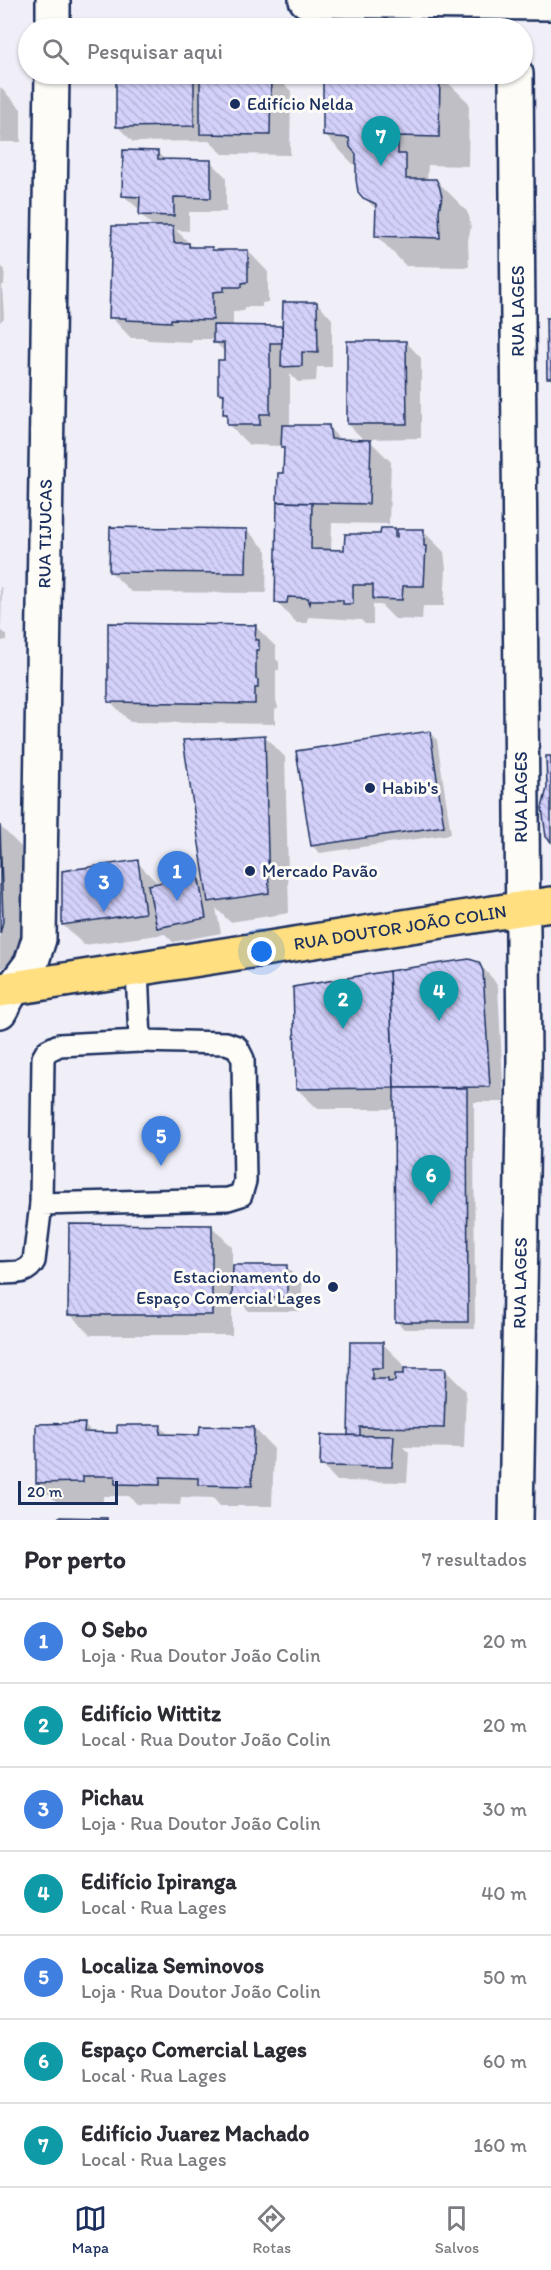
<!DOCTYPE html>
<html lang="pt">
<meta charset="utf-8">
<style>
:root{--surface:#fff;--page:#f2f2f3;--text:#2b2b33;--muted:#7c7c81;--line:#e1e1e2;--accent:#1b2f5e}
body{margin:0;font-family:Itim,sans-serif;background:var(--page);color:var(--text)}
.scale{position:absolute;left:18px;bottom:15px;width:100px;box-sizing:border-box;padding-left:6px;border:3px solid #1b2f5e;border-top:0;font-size:16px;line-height:21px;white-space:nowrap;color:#1b2f5e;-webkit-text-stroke:4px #fdfcf7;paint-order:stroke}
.you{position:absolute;left:262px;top:952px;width:21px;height:21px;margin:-15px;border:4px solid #fff;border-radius:50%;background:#1a73e8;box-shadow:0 0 0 9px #1a73e833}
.badge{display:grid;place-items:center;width:39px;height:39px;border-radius:50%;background:var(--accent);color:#fff;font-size:20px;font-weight:700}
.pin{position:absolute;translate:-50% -50px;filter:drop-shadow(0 2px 3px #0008)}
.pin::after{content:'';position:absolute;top:32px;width:21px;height:18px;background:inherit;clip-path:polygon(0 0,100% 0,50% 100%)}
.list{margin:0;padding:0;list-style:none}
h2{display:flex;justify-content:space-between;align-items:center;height:78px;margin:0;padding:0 24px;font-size:26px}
h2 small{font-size:20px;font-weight:400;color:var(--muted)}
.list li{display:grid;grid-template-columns:39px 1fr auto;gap:18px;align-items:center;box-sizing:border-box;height:84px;padding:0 24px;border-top:2px solid var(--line)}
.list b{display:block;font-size:22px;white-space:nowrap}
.list p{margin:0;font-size:20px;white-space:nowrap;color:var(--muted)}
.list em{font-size:20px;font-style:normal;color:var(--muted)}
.icon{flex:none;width:33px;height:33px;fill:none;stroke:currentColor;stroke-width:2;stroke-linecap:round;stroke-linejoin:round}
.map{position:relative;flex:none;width:551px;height:1520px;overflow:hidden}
.search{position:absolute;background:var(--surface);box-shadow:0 2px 4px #0004;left:18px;right:18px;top:18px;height:66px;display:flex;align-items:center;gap:15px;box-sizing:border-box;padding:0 21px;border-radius:33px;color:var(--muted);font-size:22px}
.sheet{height:666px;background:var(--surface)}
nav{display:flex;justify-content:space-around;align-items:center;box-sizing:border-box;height:84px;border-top:2px solid var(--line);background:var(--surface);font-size:16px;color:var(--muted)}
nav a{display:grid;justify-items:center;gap:3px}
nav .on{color:var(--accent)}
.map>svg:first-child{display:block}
.shadow{fill:#0003}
.building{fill:url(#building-back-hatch);stroke:#1b2f5e;stroke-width:1.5}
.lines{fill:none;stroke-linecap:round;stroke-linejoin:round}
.lane-casing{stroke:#1b2f5e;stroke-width:26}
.secondary-casing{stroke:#1b2f5e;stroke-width:38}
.primary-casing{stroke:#1b2f5e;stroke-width:38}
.lane{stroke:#fdfcf7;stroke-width:21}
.secondary{stroke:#fdfcf7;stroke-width:33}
.primary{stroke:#ffdf80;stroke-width:33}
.poi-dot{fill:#1b2f5e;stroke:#fdfcf7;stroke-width:2}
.labels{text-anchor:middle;stroke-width:6;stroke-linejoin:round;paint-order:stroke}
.poi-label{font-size:18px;fill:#1b2f5e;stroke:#fdfcf7;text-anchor:start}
.street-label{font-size:18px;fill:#1b2f5e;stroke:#fdfcf7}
</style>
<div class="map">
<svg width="551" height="1520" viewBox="0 0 551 1520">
<defs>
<pattern id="building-back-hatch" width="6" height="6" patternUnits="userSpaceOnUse" patternTransform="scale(1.5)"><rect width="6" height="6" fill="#d3d1fa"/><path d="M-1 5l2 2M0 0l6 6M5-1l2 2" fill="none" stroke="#b5b4d9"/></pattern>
</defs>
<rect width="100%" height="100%" fill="#f0eff8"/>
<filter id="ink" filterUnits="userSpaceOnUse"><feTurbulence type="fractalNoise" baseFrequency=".0167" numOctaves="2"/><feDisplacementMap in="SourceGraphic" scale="12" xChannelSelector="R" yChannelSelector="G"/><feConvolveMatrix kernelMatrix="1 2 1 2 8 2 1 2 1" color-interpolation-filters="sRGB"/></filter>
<g filter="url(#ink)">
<g class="shadow">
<polygon points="202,74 273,74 291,91 290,155 223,154 209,141 133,142 117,126 193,75 202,83"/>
<polygon points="325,74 439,74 469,103 468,166 428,165 427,178 430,180 436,180 466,210 469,216 471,227 468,240 469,267 406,266 377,236 377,210 364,197 358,165 354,165 325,135"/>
<polygon points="0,87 21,109 21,142 0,142"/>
<polygon points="157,152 166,161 211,162 226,177 226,212 189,212 189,231 176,230 194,248 211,248 214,251 248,251 268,272 268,302 262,303 262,307 244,307 244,311 233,312 233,327 282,328 284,330 317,303 332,319 332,367 317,367 316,381 298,382 290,374 290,426 328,427 342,441 366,442 348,424 406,342 421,358 421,438 368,439 391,462 389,524 332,523 331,551 346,552 394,530 399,534 423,531 444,552 446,569 444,606 423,606 422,620 395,619 381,605 373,605 373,624 365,624 361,620 308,617 308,623 297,623 276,602 279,474 285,474 286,451 283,446 249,445 228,424 228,417 224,413 225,398 220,393 226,353 215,342 214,339 191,339 191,342 148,340 146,338 131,338 111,317 154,227 141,215 141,211 124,196"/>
<polygon points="0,265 5,270 4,285 2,285 4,318 0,322"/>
<polygon points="247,530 267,551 266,593 131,592 110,571"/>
<polygon points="0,587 2,588 1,630 7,635 7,640 1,641"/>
<polygon points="256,627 276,647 276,659 279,662 279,670 276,670 276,700 278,708 275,709 275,724 130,722 110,701"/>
<polygon points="430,732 437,740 451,834 320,853 312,846"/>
<polygon points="265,737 285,757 289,913 230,922 216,908 221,933 173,942 165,934 84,945 63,925 137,862 158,884 198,877 207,886"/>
<polygon points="0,826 21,847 23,943 11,966 0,968"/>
<polygon points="478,963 493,979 498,987 504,1102 474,1102 475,1329 404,1329 396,1321 396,1109 318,1109 297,1089"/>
<polygon points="211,1226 232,1247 232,1267 286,1267 302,1282 302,1311 249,1311 232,1294 232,1335 90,1335 70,1314"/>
<polygon points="351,1343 382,1343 403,1364 403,1369 445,1370 466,1391 464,1448 403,1447 409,1453 407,1482 337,1481 322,1465 349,1437"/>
<polygon points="84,1425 93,1434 118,1434 160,1426 170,1436 201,1436 254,1428 274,1449 272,1506 220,1506 213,1498 181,1497 180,1505 137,1504 129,1496 103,1496 103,1503 58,1503 37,1483"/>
</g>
<g class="building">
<polygon points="116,74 194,74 194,126 116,127"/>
<polygon points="200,74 271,74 270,135 200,134"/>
<polygon points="323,74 440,74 439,137 398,136 398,154 406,154 406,179 436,179 439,185 442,197 439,210 440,238 375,236 376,204 363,198 358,192 356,179 356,154 350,147 349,138 323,136"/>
<polygon points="123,150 158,151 158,159 211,160 211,198 174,197 174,216 139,215 140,197 122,196"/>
<polygon points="112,226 173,226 174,243 189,243 189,247 212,247 212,250 248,250 248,282 242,283 242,287 224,287 224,291 213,292 213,320 171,319 171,322 126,320 126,318 109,318"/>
<polygon points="283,302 317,302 318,353 302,352 302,366 281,367"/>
<polygon points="546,318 551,318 551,378 547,378"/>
<polygon points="213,325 282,326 282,343 270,343 270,414 260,414 260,425 227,425 227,414 223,414 224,394 218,393 218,360 224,360 224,343 213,343"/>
<polygon points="347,341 406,341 407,424 347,424"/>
<polygon points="282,425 329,425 331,439 371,440 369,504 277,502 278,473 283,473 284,448 281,448"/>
<polygon points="277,502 312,503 311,549 344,550 345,534 380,534 381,528 395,528 395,537 397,537 397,529 424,529 424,546 426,546 424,586 403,586 402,600 373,599 373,585 353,585 353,604 343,604 343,600 311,600 310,604 308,598 288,597 287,603 275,603"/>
<polygon points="110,527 247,529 246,573 109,572"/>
<polygon points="108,623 256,625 255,640 259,640 259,650 256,650 256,679 258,680 258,688 255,688 255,704 108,702"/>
<polygon points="430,731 444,826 311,846 296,751"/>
<polygon points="265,735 269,893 208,902 183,740"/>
<polygon points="546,756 551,756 551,842 546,837 542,808 547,788"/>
<polygon points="0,825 3,921 0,934"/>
<polygon points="138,860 145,913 62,925 62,871"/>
<polygon points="198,875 206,918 157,928 148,885"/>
<polygon points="469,959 479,962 483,971 490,1087 394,1088 389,971"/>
<polygon points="389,971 394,1088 296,1089 293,987"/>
<polygon points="394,1088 467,1088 468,1322 395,1322"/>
<polygon points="69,1224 212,1225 212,1315 68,1315"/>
<polygon points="233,1265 287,1265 287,1297 232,1297"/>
<polygon points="350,1342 383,1342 383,1368 372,1368 372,1379 388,1379 388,1382 395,1381 395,1374 404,1374 404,1368 446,1368 444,1428 360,1427 360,1436 348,1435"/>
<polygon points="85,1423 84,1432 117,1433 117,1425 161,1425 160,1434 199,1435 200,1426 254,1427 252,1486 198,1485 198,1478 160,1477 160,1485 115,1484 115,1476 83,1476 83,1482 36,1483 36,1424"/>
<polygon points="321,1435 394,1436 392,1467 320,1466"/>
<polygon points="59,1517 107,1518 107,1520 59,1520"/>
</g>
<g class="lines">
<defs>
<g id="lane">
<polyline points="41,1204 43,1058 47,1051 59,1045 140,1041"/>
<path d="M0,1273c14,-1 27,2 34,-12l7,-57 187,-5 13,-4 4,-14 -2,-122 -6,-12 -11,-4 -86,-2 -3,-72"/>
</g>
<g id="secondary">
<polyline points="306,0 551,3"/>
<polyline points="53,28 53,0"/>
<path id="s1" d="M0,1011l13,-23 18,-24 8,-25 13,-865"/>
<path id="s2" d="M516,1520l8,-459 -8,-987"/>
</g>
<g id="primary">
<path id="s3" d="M0,990l551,-86"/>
</g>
</defs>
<use href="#lane" class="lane-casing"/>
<use href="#secondary" class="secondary-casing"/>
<use href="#primary" class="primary-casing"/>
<use href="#lane" class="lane"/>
<use href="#secondary" class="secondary"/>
<use href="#primary" class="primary"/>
</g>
</g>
<g class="poi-dot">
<circle cx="235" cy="104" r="6"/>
<circle cx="370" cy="788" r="6"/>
<circle cx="250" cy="871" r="6"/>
<circle cx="333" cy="1287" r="6"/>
</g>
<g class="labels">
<g class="poi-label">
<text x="247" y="110">Edifício Nelda</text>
<text x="382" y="794">Habib's</text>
<text x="262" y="877">Mercado Pavão</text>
<text x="321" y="1283" text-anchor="end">Estacionamento do<tspan x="321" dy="21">Espaço Comercial Lages</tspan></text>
</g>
<g class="street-label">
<text transform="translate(518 311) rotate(-90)" y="6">RUA LAGES</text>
<text dy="6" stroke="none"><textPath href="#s1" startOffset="488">RUA TIJUCAS</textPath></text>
<text transform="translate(521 797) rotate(-90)" y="6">RUA LAGES</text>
<text dy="6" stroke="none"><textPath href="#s3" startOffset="405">RUA DOUTOR JOÃO COLIN</textPath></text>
<text dy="6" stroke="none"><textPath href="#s2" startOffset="237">RUA LAGES</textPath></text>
</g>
</g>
</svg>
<div class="scale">20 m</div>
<div class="you"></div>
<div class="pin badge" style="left:177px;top:901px;background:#3f7fe0">1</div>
<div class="pin badge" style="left:343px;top:1029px;background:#0f9aa8">2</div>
<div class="pin badge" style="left:104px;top:912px;background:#3f7fe0">3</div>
<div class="pin badge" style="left:439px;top:1021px;background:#0f9aa8">4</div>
<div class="pin badge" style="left:161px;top:1166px;background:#3f7fe0">5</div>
<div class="pin badge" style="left:431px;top:1205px;background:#0f9aa8">6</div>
<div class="pin badge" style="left:381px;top:166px;background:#0f9aa8">7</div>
<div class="search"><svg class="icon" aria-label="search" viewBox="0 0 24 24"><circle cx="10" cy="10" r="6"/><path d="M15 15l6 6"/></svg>Pesquisar aqui</div>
</div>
<section class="sheet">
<h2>Por perto<small>7 resultados</small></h2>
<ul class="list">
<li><span class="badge" style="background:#3f7fe0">1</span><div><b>O Sebo</b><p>Loja · Rua Doutor João Colin</p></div><em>20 m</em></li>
<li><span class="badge" style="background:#0f9aa8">2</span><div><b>Edifício Wittitz</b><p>Local · Rua Doutor João Colin</p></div><em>20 m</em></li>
<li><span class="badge" style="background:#3f7fe0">3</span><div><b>Pichau</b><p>Loja · Rua Doutor João Colin</p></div><em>30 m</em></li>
<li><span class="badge" style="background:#0f9aa8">4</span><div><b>Edifício Ipiranga</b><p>Local · Rua Lages</p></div><em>40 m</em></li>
<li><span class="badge" style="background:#3f7fe0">5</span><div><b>Localiza Seminovos</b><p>Loja · Rua Doutor João Colin</p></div><em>50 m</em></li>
<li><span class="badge" style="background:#0f9aa8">6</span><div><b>Espaço Comercial Lages</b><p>Local · Rua Lages</p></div><em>60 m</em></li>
<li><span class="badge" style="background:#0f9aa8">7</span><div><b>Edifício Juarez Machado</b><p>Local · Rua Lages</p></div><em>160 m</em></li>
</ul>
</section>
<nav>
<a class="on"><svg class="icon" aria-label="map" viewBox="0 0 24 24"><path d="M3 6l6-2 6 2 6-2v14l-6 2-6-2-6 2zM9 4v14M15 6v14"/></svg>Mapa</a>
<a><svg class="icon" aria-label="directions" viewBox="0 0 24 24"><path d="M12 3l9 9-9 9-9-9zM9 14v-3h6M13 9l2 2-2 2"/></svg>Rotas</a>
<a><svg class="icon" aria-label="saved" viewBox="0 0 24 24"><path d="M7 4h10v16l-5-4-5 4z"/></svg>Salvos</a>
</nav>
